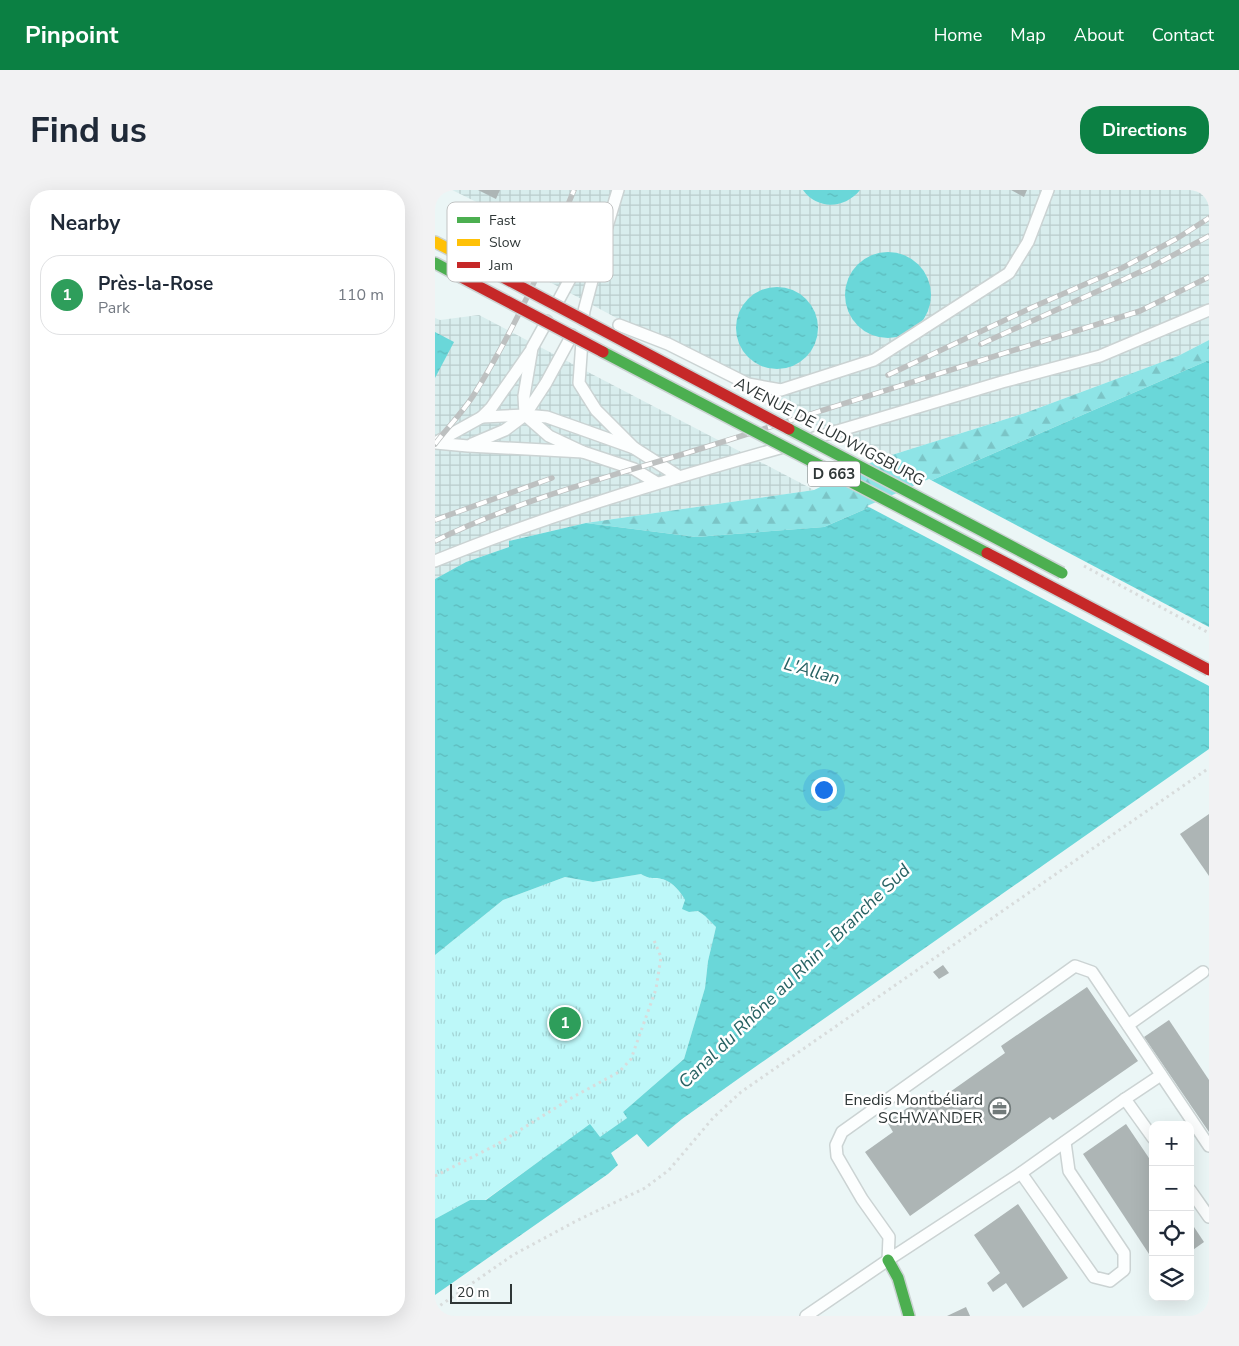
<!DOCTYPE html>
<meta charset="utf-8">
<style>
:root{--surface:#fff;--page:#f2f2f3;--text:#1f2937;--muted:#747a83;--line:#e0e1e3;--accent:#0b8043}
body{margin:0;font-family:"Nunito Sans",sans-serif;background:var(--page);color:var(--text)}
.controls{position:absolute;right:15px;bottom:15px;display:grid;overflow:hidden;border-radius:10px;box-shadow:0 5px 20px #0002}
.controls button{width:45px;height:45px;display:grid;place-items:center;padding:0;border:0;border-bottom:1px solid var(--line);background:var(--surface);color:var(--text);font:25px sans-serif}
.scale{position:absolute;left:15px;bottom:12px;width:62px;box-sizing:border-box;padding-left:5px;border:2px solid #2f3737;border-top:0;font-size:14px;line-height:18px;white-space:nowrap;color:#2f3737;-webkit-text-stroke:4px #fff;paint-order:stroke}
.you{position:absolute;left:388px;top:599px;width:18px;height:18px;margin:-12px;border:4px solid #fff;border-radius:50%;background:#1a73e8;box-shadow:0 0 0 8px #1a73e833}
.badge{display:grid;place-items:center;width:32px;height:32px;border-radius:50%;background:var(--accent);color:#fff;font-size:16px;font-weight:700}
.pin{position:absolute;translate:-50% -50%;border:2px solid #fff;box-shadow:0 1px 5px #0006}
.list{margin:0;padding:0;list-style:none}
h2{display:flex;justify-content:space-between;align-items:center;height:65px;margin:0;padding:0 20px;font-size:21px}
h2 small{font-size:16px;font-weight:400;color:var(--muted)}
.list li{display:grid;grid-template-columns:32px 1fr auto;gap:15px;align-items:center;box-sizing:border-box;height:80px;margin:0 10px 10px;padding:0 10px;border:1px solid var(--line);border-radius:20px}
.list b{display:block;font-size:19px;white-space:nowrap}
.list p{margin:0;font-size:16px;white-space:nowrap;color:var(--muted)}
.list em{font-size:16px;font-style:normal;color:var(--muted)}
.icon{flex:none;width:28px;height:28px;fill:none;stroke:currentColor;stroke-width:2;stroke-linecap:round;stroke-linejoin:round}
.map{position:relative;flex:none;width:774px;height:1126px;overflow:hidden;border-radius:20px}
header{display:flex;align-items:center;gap:30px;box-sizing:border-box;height:70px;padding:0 25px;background:var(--accent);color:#fff}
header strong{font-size:24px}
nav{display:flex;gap:28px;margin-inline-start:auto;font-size:18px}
.intro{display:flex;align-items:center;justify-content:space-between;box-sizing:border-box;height:120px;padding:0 30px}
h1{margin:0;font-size:35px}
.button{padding:12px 22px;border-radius:20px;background:var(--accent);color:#fff;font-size:18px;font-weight:700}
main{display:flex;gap:30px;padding:0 30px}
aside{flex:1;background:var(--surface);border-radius:20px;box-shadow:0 5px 20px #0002}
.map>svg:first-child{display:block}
.industrial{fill:url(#industrial-grid)}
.forest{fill:url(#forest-firs)}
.park{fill:url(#park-tufts)}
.water{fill:url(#water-ripples)}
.pier{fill:#ebf6f6}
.building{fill:#adb5b5}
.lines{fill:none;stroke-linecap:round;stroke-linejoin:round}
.lane-casing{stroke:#cbd3d3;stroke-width:14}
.fast-casing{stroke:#cbd3d3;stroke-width:14}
.slow-casing{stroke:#cbd3d3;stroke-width:14}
.path{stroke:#d8dcdc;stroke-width:3;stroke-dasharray:2.5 4;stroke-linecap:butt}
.lane{stroke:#fcfefe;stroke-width:11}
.fast{stroke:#4caf50;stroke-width:11}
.slow{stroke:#ffc107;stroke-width:11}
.rail-casing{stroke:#bdc0c0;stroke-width:5.5}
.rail{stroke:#fff;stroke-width:4;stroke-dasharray:11;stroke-linecap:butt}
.fast-bridge-casing{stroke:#cbd3d3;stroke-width:14;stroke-linecap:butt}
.jam-bridge-casing{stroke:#cbd3d3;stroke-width:14;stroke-linecap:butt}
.path-bridge{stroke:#d8dcdc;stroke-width:3;stroke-dasharray:2.5 4;stroke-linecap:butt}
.fast-bridge{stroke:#4caf50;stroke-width:11}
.jam-bridge{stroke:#c62828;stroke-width:11}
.labels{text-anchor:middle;stroke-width:5;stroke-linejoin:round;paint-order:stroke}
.shield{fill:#fff;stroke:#6d7373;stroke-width:1}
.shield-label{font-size:15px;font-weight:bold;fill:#2f3737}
.street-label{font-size:16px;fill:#2f3737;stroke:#fff}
.poi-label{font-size:16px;fill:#2f3737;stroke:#fff;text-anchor:end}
.water-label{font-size:18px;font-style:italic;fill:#276263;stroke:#fff}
.key{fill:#fff;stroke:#c1c3c3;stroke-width:1}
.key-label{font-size:14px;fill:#2f3737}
</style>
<header>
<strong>Pinpoint</strong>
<nav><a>Home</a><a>Map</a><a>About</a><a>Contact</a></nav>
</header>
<div class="intro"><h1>Find us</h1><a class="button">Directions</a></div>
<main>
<aside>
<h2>Nearby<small></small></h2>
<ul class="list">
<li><span class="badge" style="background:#2e9e5b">1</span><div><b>Près-la-Rose</b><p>Park</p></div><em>110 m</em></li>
</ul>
</aside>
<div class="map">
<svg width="774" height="1126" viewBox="0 0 774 1126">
<defs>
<pattern id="industrial-grid" width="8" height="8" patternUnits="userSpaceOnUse" patternTransform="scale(1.25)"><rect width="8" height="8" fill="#d8eded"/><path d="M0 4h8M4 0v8" fill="none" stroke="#bacccc"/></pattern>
<pattern id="forest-firs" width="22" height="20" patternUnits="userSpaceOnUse" patternTransform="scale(1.25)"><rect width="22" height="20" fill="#8ee4e6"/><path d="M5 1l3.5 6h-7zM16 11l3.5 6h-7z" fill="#7bc4c6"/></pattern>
<pattern id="park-tufts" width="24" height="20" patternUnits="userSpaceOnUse" patternTransform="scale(1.25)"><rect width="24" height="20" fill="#bdf8f9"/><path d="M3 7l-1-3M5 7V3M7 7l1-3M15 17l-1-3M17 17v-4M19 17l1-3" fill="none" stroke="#a3d5d6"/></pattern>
<pattern id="water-ripples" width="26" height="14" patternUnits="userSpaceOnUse" patternTransform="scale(1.25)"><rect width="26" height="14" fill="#6ad7d9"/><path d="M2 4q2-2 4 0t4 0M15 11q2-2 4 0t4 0" fill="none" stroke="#5cb9bb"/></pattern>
</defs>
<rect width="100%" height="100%" fill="#ebf6f6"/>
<g class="industrial">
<polygon points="17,0 774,0 774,150 743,166 590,223 444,269 83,75 90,54 86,42 80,31"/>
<polygon points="44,125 379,300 151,333 74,351 74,357 31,372 0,389 0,128 5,130"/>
</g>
<polygon class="forest" points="774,150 774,170 389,337 261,347 151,333 379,300 444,269 590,223 743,166"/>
<path class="park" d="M206,684c11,7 14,2 24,6 8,3 16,12 20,20l-2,9 6,3 9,-1 7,5 11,11 -8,34 -3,27 -21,71 -61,53 4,6 -28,20 -9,-13 -105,75h-15l-35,19v-264l68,-55 62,-23 28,5z"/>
<g class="water">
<path d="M368,0h57c-15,19 -43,20 -57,0z"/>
<circle cx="453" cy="105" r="43"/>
<circle cx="342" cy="138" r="41"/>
<polygon points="0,142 19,152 0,188"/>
<path d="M774,170v389l-471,330 -56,40 -34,28 -11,-13 -26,19 7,12 -10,9 -173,121v-76l35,-19h16l104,-76 10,13 27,-19 -4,-6 61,-53 21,-71 3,-27 8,-34 -11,-11 -7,-5 -9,1 -7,-3 3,-9c-4,-8 -12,-17 -20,-20 -10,-4 -13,1 -24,-6l-48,8 -28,-5 -62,23 -68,55v-376l31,-17 43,-15v-6l77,-18 110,14 128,-10z"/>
</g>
<polygon class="pier" points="494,289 774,437 774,496 432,316"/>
<g class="building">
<polygon points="43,0 65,0 61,9"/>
<polygon points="576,0 592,0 589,7"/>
<polygon points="774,624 774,686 745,644"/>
<polygon points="508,775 514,783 504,789 498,782"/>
<polygon points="652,797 703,871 618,930 615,927 475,1026 430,962 458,942 452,932 498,900 505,909 570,863 566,856"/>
<polygon points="734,830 774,890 774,942 709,847"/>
<polygon points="691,934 718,974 718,1070 648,964"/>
<polygon points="583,1014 633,1088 588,1118 571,1093 558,1102 552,1093 565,1083 539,1045"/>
<polygon points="755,1031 769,1052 755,1062"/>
<polygon points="531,1117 535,1126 512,1126"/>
</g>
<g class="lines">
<defs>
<g id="lane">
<polyline points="108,34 167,53"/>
<polyline points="121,115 142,76 167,53"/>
<polyline points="148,130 149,121 167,53 183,0"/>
<polyline points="112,131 97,158 89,206 90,225 114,246 148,262"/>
<polyline points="184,135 233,154 313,194 346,200 439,170 574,83 593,52 613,0"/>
<polyline points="147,151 144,193 161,220 199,258"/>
<polyline points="47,227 56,218 95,162"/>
<polyline points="379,248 567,192 665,166 774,120"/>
<polyline points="2,252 47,227 90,225 112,227 199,258 243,286"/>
<polyline points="0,253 33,256 148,262 199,279 222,293"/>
<polyline points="37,254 70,240 90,225 111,193 137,145"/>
<path d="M0,371c112,-46 228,-80 345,-113"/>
<polyline points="693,835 768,782"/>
<polyline points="690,909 718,948"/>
<polyline points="630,952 634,981 689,1063 689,1080 675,1091 659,1087 586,983 453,1070 454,1047 427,1009 402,966 401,955 407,942 640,776 657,782 774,956"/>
<polyline points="586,983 690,909 726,885"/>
<polyline points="755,1000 774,1027"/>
<polyline points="371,1126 453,1070"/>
</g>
<g id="fast">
<polyline points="0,73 26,87"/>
<polyline points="453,1070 463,1088 474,1126"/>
</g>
<polyline id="slow" points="0,52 45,75"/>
</defs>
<use href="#lane" class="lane-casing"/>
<use href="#fast" class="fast-casing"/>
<use href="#slow" class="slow-casing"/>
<g class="path">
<polyline points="0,986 61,955 138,907 184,882 196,869 221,799 226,767 218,748"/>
<polyline points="0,1119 78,1065 143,1030 210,998 234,980 278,928 306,902 774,578"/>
</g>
<use href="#lane" class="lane"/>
<use href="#fast" class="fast"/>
<use href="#slow" class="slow"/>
<defs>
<g id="rail">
<polyline points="546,154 716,77 774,46"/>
<polyline points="453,185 598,117 687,78 741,49 774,28"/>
<path d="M0,254c12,-16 27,-31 38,-48 41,-65 72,-135 101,-206"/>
<polyline points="0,330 117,288"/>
<path d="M0,351c85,-42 178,-65 268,-93 146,-46 291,-92 437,-137l69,-34"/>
</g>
</defs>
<use href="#rail" class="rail-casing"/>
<use href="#rail" class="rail"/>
<defs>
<g id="fast-bridge">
<polyline points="168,162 552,363"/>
<polyline points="354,239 627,383"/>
</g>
<g id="jam-bridge">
<polyline points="45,75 354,239"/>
<polyline points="26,87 168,162"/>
<polyline points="552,363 774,480"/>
</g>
</defs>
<use href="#fast-bridge" class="fast-bridge-casing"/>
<use href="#jam-bridge" class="jam-bridge-casing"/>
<polyline class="path-bridge" points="649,376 774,443"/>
<use href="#fast-bridge" class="fast-bridge"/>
<use href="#jam-bridge" class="jam-bridge"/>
</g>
<defs>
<symbol id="office-ring" viewBox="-11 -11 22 22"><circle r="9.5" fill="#fff" stroke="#717a7a" stroke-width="1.5"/><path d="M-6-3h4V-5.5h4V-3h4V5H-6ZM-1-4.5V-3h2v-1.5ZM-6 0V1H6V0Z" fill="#717a7a"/></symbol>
</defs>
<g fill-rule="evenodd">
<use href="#office-ring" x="552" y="906" width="25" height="25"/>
</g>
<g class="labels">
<rect class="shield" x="373" y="271.5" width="52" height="25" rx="4"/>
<g class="shield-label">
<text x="399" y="289">D 663</text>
</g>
<g class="street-label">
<text transform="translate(395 241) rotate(28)" y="6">AVENUE DE LUDWIGSBURG</text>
</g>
<g class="poi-label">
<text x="548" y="915">Enedis Montbéliard<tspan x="548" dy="18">SCHWANDER</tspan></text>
</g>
<g class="water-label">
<text transform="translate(377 481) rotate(16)" y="6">L'Allan</text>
<text transform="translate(359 786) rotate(-44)" y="6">Canal du Rhône au Rhin - Branche Sud</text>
</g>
</g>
<rect x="12" y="12" width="166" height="80" rx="8" class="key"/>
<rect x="22" y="27" width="23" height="6" fill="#4caf50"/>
<rect x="22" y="49" width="23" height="7" fill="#ffc107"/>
<rect x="22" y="72" width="23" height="6" fill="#c62828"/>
<g class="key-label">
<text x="54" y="35">Fast</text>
<text x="54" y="57">Slow</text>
<text x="54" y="80">Jam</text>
</g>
</svg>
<div class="controls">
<button>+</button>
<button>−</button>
<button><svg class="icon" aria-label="locate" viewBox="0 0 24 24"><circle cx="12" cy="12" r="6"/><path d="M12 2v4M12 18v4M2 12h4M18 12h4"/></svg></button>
<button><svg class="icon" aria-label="layers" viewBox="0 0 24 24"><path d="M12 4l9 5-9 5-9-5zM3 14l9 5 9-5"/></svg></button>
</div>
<div class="scale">20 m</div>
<div class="you"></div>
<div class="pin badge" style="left:130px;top:833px;background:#2e9e5b">1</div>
</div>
</main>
